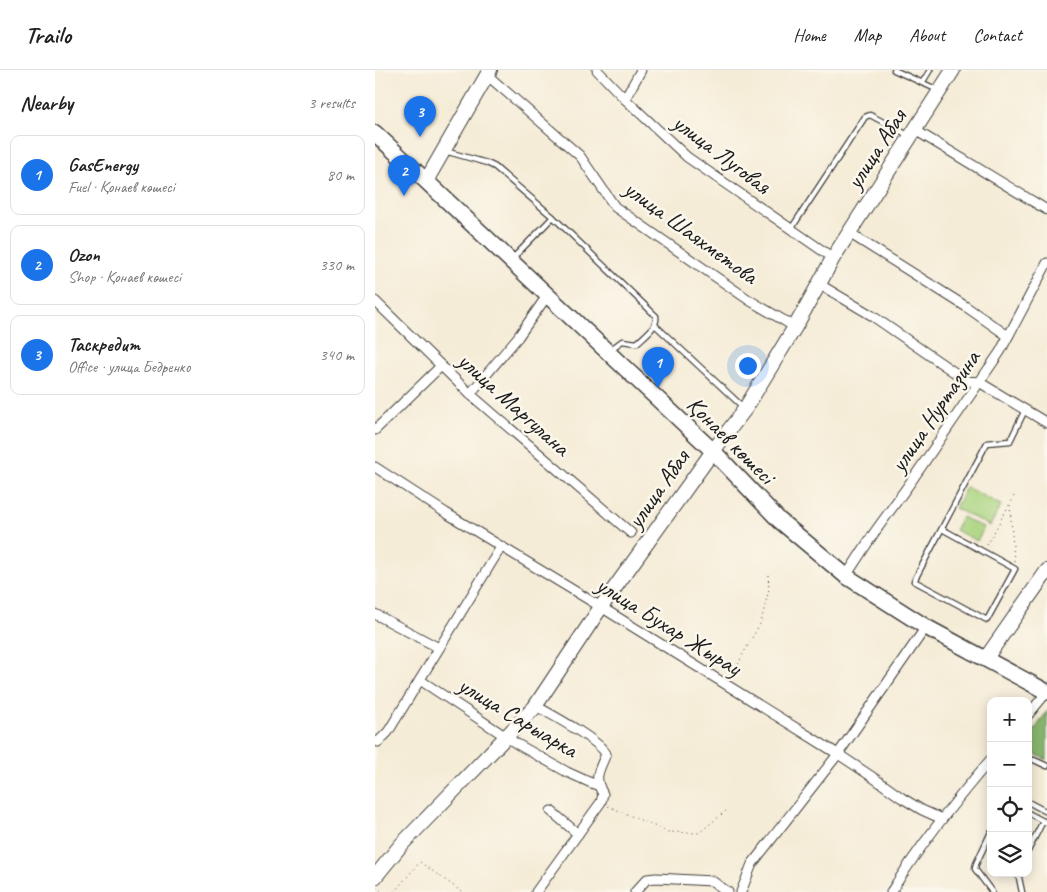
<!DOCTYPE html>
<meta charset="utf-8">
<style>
:root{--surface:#fff;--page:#f6f6f6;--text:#222;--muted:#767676;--line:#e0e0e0;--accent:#1a73e8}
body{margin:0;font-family:Caveat,sans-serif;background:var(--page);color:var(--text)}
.controls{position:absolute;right:15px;bottom:15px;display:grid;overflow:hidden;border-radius:10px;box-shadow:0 2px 12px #0003}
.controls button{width:45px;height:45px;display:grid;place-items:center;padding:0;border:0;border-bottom:1px solid var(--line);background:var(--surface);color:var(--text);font:25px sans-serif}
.you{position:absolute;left:372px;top:295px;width:18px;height:18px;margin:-12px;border:4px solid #fff;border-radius:50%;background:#1a73e8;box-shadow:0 0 0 8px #1a73e833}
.badge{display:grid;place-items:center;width:32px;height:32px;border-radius:50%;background:var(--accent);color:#fff;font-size:16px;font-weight:700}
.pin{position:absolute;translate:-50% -41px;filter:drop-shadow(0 1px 2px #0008)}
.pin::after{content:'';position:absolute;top:26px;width:18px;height:15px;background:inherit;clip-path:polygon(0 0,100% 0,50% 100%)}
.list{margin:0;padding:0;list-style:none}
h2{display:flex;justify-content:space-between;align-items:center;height:65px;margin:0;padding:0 20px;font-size:21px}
h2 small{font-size:16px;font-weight:400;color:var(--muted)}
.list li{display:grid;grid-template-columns:32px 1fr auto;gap:15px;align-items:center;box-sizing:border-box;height:80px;margin:0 10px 10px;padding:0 10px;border:1px solid var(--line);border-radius:10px}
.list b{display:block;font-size:19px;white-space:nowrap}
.list p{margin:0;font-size:16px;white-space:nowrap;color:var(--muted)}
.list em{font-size:16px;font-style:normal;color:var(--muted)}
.icon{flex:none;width:28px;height:28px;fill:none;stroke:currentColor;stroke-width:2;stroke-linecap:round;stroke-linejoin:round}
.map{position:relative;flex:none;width:672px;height:822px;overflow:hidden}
header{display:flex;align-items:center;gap:30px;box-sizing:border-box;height:70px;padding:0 25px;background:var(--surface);border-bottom:1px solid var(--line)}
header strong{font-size:24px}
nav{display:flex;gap:28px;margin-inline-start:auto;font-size:18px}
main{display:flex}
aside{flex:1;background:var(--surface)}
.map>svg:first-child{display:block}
.green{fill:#aad480;stroke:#63784e}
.forest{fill:#87b66e;stroke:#526945}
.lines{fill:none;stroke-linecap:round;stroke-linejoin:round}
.lane-casing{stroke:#3d3b38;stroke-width:7}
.street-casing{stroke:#3d3b38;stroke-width:11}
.secondary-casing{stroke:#3d3b38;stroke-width:16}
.primary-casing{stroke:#3d3b38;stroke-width:18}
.path{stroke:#3d3b38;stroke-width:1;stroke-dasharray:1 4;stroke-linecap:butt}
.lane{stroke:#fff;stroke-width:4.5}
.street{stroke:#fff;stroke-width:9}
.secondary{stroke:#fff;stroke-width:14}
.primary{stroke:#fff;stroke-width:15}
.labels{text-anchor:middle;stroke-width:5;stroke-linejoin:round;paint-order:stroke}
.street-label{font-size:24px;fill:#1c1c1c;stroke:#fbf7ec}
</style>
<header>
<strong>Trailo</strong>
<nav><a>Home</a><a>Map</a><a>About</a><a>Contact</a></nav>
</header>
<main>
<aside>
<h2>Nearby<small>3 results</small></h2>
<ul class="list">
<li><span class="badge">1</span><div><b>GasEnergy</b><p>Fuel · Қонаев көшесі</p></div><em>80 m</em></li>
<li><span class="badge">2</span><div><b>Ozon</b><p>Shop · Қонаев көшесі</p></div><em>330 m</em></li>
<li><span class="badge">3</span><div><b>Таскредит</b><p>Office · улица Бедренко</p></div><em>340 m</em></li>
</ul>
</aside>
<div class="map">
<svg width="672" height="822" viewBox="0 0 672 822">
<rect width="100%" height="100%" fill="#fbf7ec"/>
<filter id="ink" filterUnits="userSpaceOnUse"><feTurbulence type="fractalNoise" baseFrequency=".02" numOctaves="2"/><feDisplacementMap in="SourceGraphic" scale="10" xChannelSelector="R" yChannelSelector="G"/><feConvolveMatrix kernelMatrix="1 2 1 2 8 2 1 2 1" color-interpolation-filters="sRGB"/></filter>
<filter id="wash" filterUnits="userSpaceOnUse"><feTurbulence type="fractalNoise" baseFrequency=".0096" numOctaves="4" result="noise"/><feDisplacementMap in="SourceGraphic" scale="20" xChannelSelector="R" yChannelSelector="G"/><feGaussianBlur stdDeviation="1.12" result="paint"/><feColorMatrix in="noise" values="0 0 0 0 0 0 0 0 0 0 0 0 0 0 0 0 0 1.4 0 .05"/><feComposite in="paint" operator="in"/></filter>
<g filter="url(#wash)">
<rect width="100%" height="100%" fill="#f5ecd7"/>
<g class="green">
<polygon points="591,417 626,435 615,456 580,438"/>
<polygon points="587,447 609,458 602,471 580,460"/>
</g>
<polygon class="forest" points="672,641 672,690 653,681 653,670"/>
</g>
<g filter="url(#ink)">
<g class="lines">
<defs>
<g id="lane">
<polyline points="519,0 563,20"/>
<polyline points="547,13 555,0"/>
<path d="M70,81l42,12 8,4 58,50 103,99c2,11 -12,20 -19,27l-15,-2 -12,9"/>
<polyline points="416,159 490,47 495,45 533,65"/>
<polyline points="137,189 178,147"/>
<polyline points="280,255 369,338"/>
<polyline points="567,459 640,499 612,550 539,511 612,373 635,371 650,340"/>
<polyline points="659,690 672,696"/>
<polyline points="653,732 672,742"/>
<polyline points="653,743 672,753"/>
<polyline points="616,762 601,794 600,799 617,822"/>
<polyline points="653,781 668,751"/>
<polyline points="643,803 647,822"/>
</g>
<g id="street">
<polyline points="222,0 250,29 312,87 458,188"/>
<polyline points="112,5 205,86 240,137 374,230 420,257"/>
<polyline points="250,29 266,0"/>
<polyline points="540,60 672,140"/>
<polyline points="474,163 590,236 633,266"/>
<polyline points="444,214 496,245 592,311 604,312 672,353"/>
<polyline points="0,231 95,324 256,463"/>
<polyline points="95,324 143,267 172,226"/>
<polyline points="0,360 66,296"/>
<polyline points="0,397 71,443 226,537 463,684 496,706 527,728 547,740 567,749"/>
<polyline points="471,506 499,463 535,413 625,282 672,193"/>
<polyline points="0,544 64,578"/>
<polyline points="45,610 142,674 192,702 214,712 222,715"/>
<polyline points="653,645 672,622"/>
<polyline points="0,671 3,672 13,662 126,477"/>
<polyline points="176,741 203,764"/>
<path d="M161,822l65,-90 2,-8c-10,-17 -4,-23 3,-40 -7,-14 -54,-39 -70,-48"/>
<polyline points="260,822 272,809 281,808 337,811 353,822"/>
<polyline points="366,822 377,794 463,684 551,557"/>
<path d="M516,822c29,-47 64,-91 100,-133"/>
</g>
<g id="secondary">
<polyline points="51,111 115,0"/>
<polyline points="611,588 672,501"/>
<polyline points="0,807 26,775 159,638 226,537 338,381 370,339 420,257 444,214 458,188 578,0"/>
</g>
<polyline id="primary" points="0,63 338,381 404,450 471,506 551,557 672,622"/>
</defs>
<use href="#lane" class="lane-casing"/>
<use href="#street" class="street-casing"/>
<use href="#secondary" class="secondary-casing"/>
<use href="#primary" class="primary-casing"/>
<g class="path">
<polyline points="639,426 635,435 639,491"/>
<polyline points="612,475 634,435"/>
<polyline points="357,608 367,586 386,552 394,519 393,504"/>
<polyline points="233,736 293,762 324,763 352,740"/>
<polyline points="1,817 7,822"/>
<polyline points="19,822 45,792 87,822"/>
</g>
<use href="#lane" class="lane"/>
<use href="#street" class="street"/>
<use href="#secondary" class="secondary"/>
<use href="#primary" class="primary"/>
</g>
</g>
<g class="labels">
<g class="street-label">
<text transform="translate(501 79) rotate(-57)" y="8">улица Абая</text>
<text transform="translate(347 84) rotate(37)" y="8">улица Луговая</text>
<text transform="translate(316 162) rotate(36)" y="8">улица Шаяхметова</text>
<text transform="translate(139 334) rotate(42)" y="8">улица Маргулана</text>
<text transform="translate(560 341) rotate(-56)" y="8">улица Нуртазина</text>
<text transform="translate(356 370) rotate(45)" y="8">Қонаев көшесі</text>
<text transform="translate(283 419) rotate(-55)" y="8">улица Абая</text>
<text transform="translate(294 556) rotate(32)" y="8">улица Бухар Жырау</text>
<text transform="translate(143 647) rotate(31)" y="8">улица Сарыарка</text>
</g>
</g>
</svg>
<div class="controls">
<button>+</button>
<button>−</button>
<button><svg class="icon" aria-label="locate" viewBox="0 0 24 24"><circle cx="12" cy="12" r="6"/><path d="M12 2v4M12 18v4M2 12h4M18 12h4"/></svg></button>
<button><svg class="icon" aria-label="layers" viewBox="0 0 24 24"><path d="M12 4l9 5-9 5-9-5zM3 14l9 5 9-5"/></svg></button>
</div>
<div class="you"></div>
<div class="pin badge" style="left:283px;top:318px">1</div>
<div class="pin badge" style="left:29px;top:126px">2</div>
<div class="pin badge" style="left:45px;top:67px">3</div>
</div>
</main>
